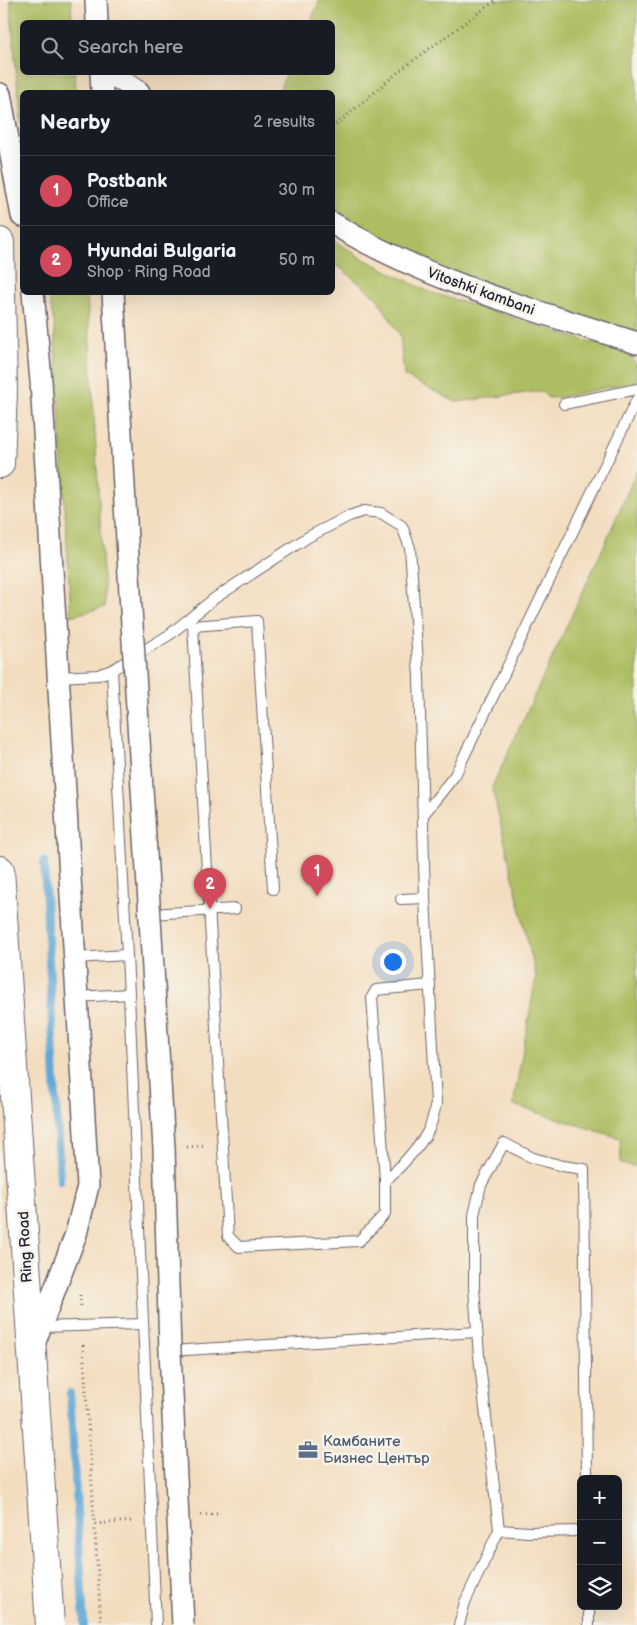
<!DOCTYPE html>
<meta charset="utf-8">
<style>
:root{--surface:#171b24;--page:#20242c;--text:#f1f3f6;--muted:#9ea1a6;--line:#363941;--accent:#d1495b}
body{margin:0;font-family:"Balsamiq Sans",sans-serif;background:var(--page);color:var(--text)}
.controls{position:absolute;right:15px;bottom:15px;display:grid;overflow:hidden;border-radius:8px;box-shadow:0 5px 20px #0002}
.controls button{width:45px;height:45px;display:grid;place-items:center;padding:0;border:0;border-bottom:1px solid var(--line);background:var(--surface);color:var(--text);font:25px sans-serif}
.you{position:absolute;left:392px;top:961px;width:18px;height:18px;margin:-12px;border:4px solid #fff;border-radius:50%;background:#1a73e8;box-shadow:0 0 0 8px #1a73e833}
.badge{display:grid;place-items:center;width:32px;height:32px;border-radius:50%;background:var(--accent);color:#fff;font-size:16px;font-weight:700}
.pin{position:absolute;translate:-50% -41px;filter:drop-shadow(0 1px 2px #0008)}
.pin::after{content:'';position:absolute;top:26px;width:18px;height:15px;background:inherit;clip-path:polygon(0 0,100% 0,50% 100%)}
.list{margin:0;padding:0;list-style:none}
h2{display:flex;justify-content:space-between;align-items:center;height:65px;margin:0;padding:0 20px;font-size:21px}
h2 small{font-size:16px;font-weight:400;color:var(--muted)}
.list li{display:grid;grid-template-columns:32px 1fr auto;gap:15px;align-items:center;box-sizing:border-box;height:70px;padding:0 20px;border-top:1px solid var(--line)}
.list b{display:block;font-size:19px;white-space:nowrap}
.list p{margin:0;font-size:16px;white-space:nowrap;color:var(--muted)}
.list em{font-size:16px;font-style:normal;color:var(--muted)}
.icon{flex:none;width:28px;height:28px;fill:none;stroke:currentColor;stroke-width:2;stroke-linecap:round;stroke-linejoin:round}
.map{position:relative;flex:none;width:637px;height:1625px;overflow:hidden}
.search{position:absolute;background:var(--surface);box-shadow:0 5px 20px #0002;left:20px;top:20px;width:315px;height:55px;display:flex;align-items:center;gap:12px;box-sizing:border-box;padding:0 18px;border-radius:8px;color:var(--muted);font-size:19px}
.panel{position:absolute;background:var(--surface);box-shadow:0 5px 20px #0002;left:20px;top:90px;width:315px;height:205px;border-radius:8px}
.map>svg:first-child{display:block}
.green{fill:#adbe62;stroke:#68704e}
.lines{fill:none;stroke-linecap:round;stroke-linejoin:round}
.stream{stroke:#60a9d7;stroke-width:8}
.service-casing{stroke:#6b6369;stroke-width:12}
.minor-casing{stroke:#6b6369;stroke-width:24}
.trunk-casing{stroke:#6b6369;stroke-width:30}
.path{stroke:#6b6369;stroke-width:3;stroke-dasharray:1 4;stroke-linecap:butt}
.service{stroke:#fff;stroke-width:10}
.minor{stroke:#fff;stroke-width:21}
.trunk{stroke:#fff;stroke-width:28}
.minor-bridge-casing{stroke:#6b6369;stroke-width:24;stroke-linecap:butt}
.minor-bridge{stroke:#fff;stroke-width:21}
.labels{text-anchor:middle;stroke-width:5;stroke-linejoin:round;paint-order:stroke}
.street-label{font-size:15px;fill:#22223b;stroke:#f7f3e8}
.service-label{font-size:15px;fill:#4e5e75;stroke:#f7f3e8;text-anchor:start}
</style>
<div class="map">
<svg width="637" height="1625" viewBox="0 0 637 1625">
<rect width="100%" height="100%" fill="#f7f3e8"/>
<filter id="ink" filterUnits="userSpaceOnUse"><feTurbulence type="fractalNoise" baseFrequency=".02" numOctaves="2"/><feDisplacementMap in="SourceGraphic" scale="10" xChannelSelector="R" yChannelSelector="G"/><feConvolveMatrix kernelMatrix="1 2 1 2 8 2 1 2 1" color-interpolation-filters="sRGB"/></filter>
<filter id="wash" filterUnits="userSpaceOnUse"><feTurbulence type="fractalNoise" baseFrequency=".0096" numOctaves="4" result="noise"/><feDisplacementMap in="SourceGraphic" scale="20" xChannelSelector="R" yChannelSelector="G"/><feGaussianBlur stdDeviation="1.12" result="paint"/><feColorMatrix in="noise" values="0 0 0 0 0 0 0 0 0 0 0 0 0 0 0 0 0 1.4 0 .05"/><feComposite in="paint" operator="in"/></filter>
<g filter="url(#wash)">
<rect width="100%" height="100%" fill="#f3ddbf"/>
<g class="green">
<polygon points="10,0 71,0 72,22 22,22 22,72 75,73 76,92 22,92 22,140"/>
<polygon points="320,0 637,0 637,334 434,267 354,223 333,208 332,92 278,92 287,73 332,72 332,22 310,22"/>
<polygon points="333,239 360,257 427,291 628,354 637,365 637,381 562,397 548,398 541,391 456,402 404,376 400,335 377,298 342,269 333,264"/>
<polygon points="48,293 87,293 105,607 71,616 54,323"/>
<polygon points="637,470 637,1167 621,1164 620,1138 513,1105 536,977 492,787 603,548"/>
</g>
<g class="lines">
<g class="stream">
<polyline points="44,861 60,1181"/>
<polyline points="70,1393 84,1625"/>
</g>
</g>
</g>
<g filter="url(#ink)">
<g class="lines">
<defs>
<g id="service">
<polyline points="564,404 637,389"/>
<polyline points="112,670 129,994 156,1625"/>
<path d="M59,677l39,-2 14,-5 57,-35 46,-37 93,-61 41,-21 15,-5 17,2 21,13 8,22 9,129 6,221 11,205c-2,11 -4,21 -9,30 -7,12 -30,39 -42,47v34l-26,27 -120,6 -11,-11 -35,-610 64,-5 16,268"/>
<polyline points="424,814 455,775 637,399"/>
<polyline points="401,899 425,898"/>
<polyline points="150,914 235,909"/>
<polyline points="75,958 127,955"/>
<polyline points="77,997 129,994"/>
<polyline points="385,1180 372,997 376,990 430,985"/>
<polyline points="41,1327 143,1324"/>
<polyline points="170,1351 477,1332"/>
<polyline points="499,1530 529,1532 581,1531"/>
<polyline points="589,1606 589,1625"/>
<polyline points="459,1625 465,1602 499,1530 479,1356 474,1288 474,1215 481,1185 504,1143 533,1158 563,1166 584,1169 587,1479"/>
</g>
<g id="minor">
<polyline points="96,0 97,22"/>
<polyline points="101,72 102,92"/>
<polyline points="108,72 139,92"/>
<polyline points="0,94 22,216"/>
<path d="M332,223c95,58 201,87 305,120"/>
<polyline points="33,292 41,381 88,1186 76,1234 34,1344"/>
<polyline points="113,292 130,592"/>
</g>
<g id="trunk">
<polyline points="0,242 3,392 0,464"/>
<path d="M0,870c18,251 33,503 50,755"/>
</g>
</defs>
<use href="#service" class="service-casing"/>
<use href="#minor" class="minor-casing"/>
<use href="#trunk" class="trunk-casing"/>
<g class="path">
<polyline points="332,128 403,68 496,0"/>
<polyline points="187,1147 206,1145"/>
<polyline points="80,1295 81,1308"/>
<polyline points="83,1345 101,1625"/>
<polyline points="201,1515 218,1514"/>
<polyline points="95,1524 133,1521"/>
</g>
<use href="#service" class="service"/>
<use href="#minor" class="minor"/>
<use href="#trunk" class="trunk"/>
<defs>
<polyline id="minor-bridge" points="130,592 164,1148 170,1351 183,1625"/>
</defs>
<use href="#minor-bridge" class="minor-bridge-casing"/>
<use href="#minor-bridge" class="minor-bridge"/>
</g>
</g>
<defs>
<symbol id="office-bare" viewBox="-9 -9 18 18"><path d="M-6-3h4V-5.5h4V-3h4V5H-6ZM-1-4.5V-3h2v-1.5ZM-6 0V1H6V0Z" fill="#5c6f8a" stroke="#f7f3e8" stroke-width="2.5" paint-order="stroke"/></symbol>
</defs>
<g fill-rule="evenodd">
<use href="#office-bare" x="294" y="1436" width="28" height="28"/>
</g>
<g class="labels">
<g class="street-label">
<text transform="translate(481 291) rotate(20)" y="5">Vitoshki kambani</text>
<text transform="translate(25 1247) rotate(-93)" y="5">Ring Road</text>
</g>
<g class="service-label">
<text x="323" y="1446">Камбаните<tspan x="323" dy="17">Бизнес Център</tspan></text>
</g>
</g>
</svg>
<div class="controls">
<button>+</button>
<button>−</button>
<button><svg class="icon" aria-label="layers" viewBox="0 0 24 24"><path d="M12 4l9 5-9 5-9-5zM3 14l9 5 9-5"/></svg></button>
</div>
<div class="you"></div>
<div class="pin badge" style="left:317px;top:896px">1</div>
<div class="pin badge" style="left:210px;top:909px">2</div>
<div class="search"><svg class="icon" aria-label="search" viewBox="0 0 24 24"><circle cx="10" cy="10" r="6"/><path d="M15 15l6 6"/></svg>Search here</div>
<section class="panel">
<h2>Nearby<small>2 results</small></h2>
<ul class="list">
<li><span class="badge">1</span><div><b>Postbank</b><p>Office</p></div><em>30 m</em></li>
<li><span class="badge">2</span><div><b>Hyundai Bulgaria</b><p>Shop · Ring Road</p></div><em>50 m</em></li>
</ul>
</section>
</div>
